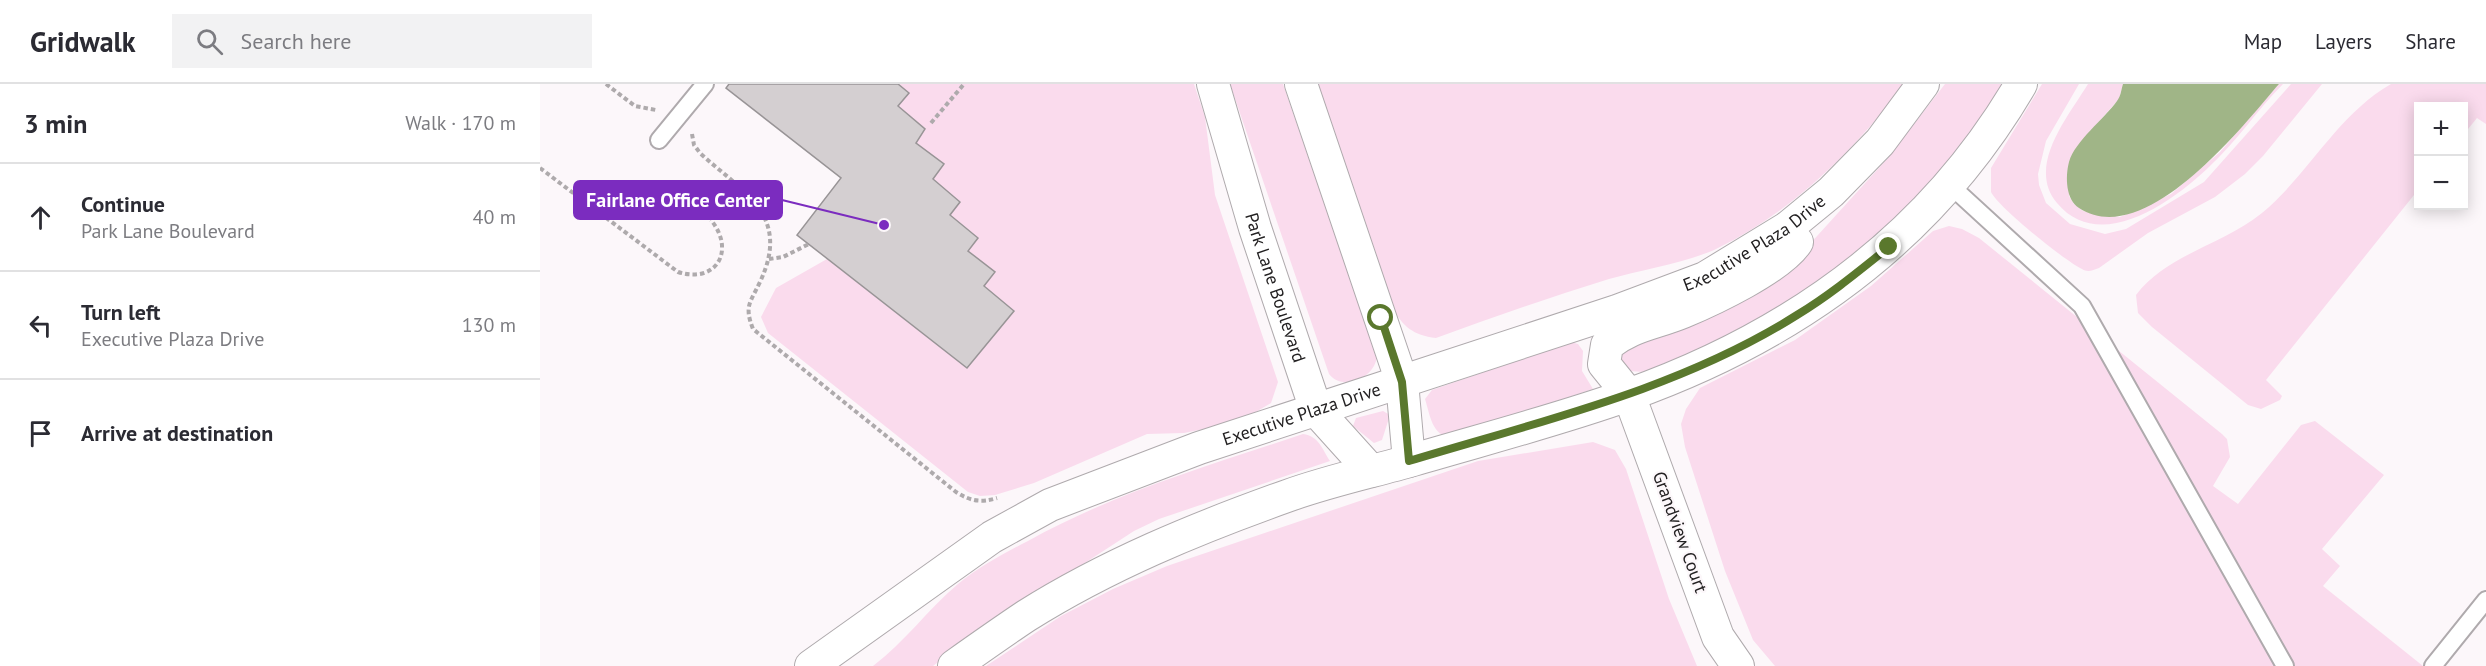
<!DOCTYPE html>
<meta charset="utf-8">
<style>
:root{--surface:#fff;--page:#f2f2f3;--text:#2b2b33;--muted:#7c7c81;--line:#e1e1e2}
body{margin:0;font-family:"PT Sans",sans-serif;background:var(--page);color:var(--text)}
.controls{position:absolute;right:18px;top:18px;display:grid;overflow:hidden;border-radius:0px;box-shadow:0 3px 15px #0003}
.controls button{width:54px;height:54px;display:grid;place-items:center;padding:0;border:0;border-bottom:2px solid var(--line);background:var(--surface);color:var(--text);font:30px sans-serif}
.stop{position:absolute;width:18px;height:18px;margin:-14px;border:4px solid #5a782d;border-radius:50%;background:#fff}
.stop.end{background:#5a782d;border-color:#fff;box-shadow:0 2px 6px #0008}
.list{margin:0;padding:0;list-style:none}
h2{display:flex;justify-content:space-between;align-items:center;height:78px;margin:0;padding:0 24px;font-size:26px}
h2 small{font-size:20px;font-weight:400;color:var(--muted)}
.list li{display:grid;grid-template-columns:39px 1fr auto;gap:18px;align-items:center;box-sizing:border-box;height:108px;padding:0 24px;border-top:2px solid var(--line)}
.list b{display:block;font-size:22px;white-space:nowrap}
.list p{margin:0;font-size:20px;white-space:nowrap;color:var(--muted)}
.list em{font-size:20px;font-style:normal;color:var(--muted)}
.icon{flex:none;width:33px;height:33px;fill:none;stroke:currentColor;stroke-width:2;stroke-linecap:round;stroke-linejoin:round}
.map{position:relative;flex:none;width:1946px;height:582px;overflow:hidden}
header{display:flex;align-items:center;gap:36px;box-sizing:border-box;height:84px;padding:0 30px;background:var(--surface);border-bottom:2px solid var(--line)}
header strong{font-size:28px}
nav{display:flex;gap:33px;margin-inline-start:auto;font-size:21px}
.search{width:420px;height:54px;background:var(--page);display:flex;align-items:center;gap:15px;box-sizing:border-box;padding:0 21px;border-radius:0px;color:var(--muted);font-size:22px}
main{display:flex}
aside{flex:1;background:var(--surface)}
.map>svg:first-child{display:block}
.green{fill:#fadbed}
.water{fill:#a0b587}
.building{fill:#d4cfd1;stroke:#989496;stroke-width:1.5}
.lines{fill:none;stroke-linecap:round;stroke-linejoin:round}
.lane-casing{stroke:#afaaad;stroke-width:20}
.street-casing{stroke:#afaaad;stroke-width:34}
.path{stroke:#aeaaac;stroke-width:4;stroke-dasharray:4.5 3;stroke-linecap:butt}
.lane{stroke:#fff;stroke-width:16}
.street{stroke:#fff;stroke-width:32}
.route{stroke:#5a782d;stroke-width:8}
.labels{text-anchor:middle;stroke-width:4.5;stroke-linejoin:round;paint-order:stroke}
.street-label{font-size:18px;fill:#232122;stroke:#fcf7fa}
.leader{fill:none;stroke:#7b2cbf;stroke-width:2}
.callout-dot{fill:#7b2cbf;stroke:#fcf7fa;stroke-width:2}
.callout{fill:#7b2cbf;stroke:#7b2cbf;stroke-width:2}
.callout-label{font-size:20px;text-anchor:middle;font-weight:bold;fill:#fff}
</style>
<header>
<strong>Gridwalk</strong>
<div class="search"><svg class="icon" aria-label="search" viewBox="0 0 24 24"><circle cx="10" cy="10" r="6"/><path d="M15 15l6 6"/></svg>Search here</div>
<nav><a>Map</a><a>Layers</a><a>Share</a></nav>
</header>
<main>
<aside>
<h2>3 min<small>Walk · 170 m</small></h2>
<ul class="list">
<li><svg class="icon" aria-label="ahead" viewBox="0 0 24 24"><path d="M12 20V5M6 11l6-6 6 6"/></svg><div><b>Continue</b><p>Park Lane Boulevard</p></div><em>40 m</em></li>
<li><svg class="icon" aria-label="left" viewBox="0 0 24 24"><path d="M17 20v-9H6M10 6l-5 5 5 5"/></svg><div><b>Turn left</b><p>Executive Plaza Drive</p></div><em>130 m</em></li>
<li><svg class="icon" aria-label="arrive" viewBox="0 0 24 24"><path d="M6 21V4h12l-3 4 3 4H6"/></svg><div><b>Arrive at destination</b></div></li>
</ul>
</aside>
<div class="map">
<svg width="1946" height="582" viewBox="0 0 1946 582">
<rect width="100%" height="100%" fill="#fcf7fa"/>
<g class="green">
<polygon points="358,0 654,0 665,33 675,111 738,298 731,319 699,338 644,349 607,350 494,399 455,411 440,412 428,408 228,249 221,233 236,204 287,175 427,284 474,227 444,202 455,188 428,167 438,154 410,131 420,118 393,95 403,80 376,59 385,45 358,22 369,9"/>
<path d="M690,0h53l94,272c-2,22 -34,36 -48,18z"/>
<path d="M777,0h587c-48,65 -112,128 -186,164 -28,14 -77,22 -109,31 -58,18 -116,38 -173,59 -23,-3 -33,-11 -44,-31z"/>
<polygon points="1405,0 1465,0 1452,22 1373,120 1288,194 1172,262 1104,288 1089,287 1080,274 1083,261 1258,173 1347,75"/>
<path d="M1502,0h37l-33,57 -8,33 1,11 7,18 24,21 35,10 21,-5 78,-47 87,-98h31l-59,72 -18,18 -30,23 -67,36 -49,35c-6,2 -11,5 -17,1 -17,-8 -84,-62 -91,-77v-24z"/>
<path d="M1548,0h35l-4,15 -32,36 -18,27v34l5,8 9,7 37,6 51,-23 49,-42 59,-68h4c-26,26 -46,57 -73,82 -36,35 -110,89 -153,37 -31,-37 11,-86 31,-119z"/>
<path d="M1851,0h95v40l-9,-6 -13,16v-28h-46v84l-152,190 16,16 -2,4 -19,9 -13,-4 -96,-78 -14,-14 -2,-18c31,-41 87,-50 126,-82 47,-39 75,-98 129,-129z"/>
<polygon points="1409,142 1422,145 1439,154 1682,350 1687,355 1690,373 1673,402 1698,420 1761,341 1775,337 1844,391 1782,465 1800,482 1783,502 1883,582 1235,582 1213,556 1185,487 1145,363 1141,340 1146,325 1160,304 1255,256 1331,202 1393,147"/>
<path d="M1031,258l7,2 5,7 -1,20 11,18 -142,48c-19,-1 -21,-22 -26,-38l7,-9z"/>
<polygon points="843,327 850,331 842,356 834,359 813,342 816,334"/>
<path d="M763,350c16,2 19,15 27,27l-171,58 -25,12 -166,108 -35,27h-60c32,-24 55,-57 85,-82 21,-17 46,-31 70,-43 86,-48 182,-76 275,-107z"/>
<polygon points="1053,358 1075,366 1086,385 1129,515 1157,582 446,582 521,532 573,505 627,482 938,377"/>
</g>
<path class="water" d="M1583,0h156c-37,43 -134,167 -200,124 -13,-8 -14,-31 -10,-46 6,-21 35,-43 48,-61 4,-5 4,-11 6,-17z"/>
<polygon class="building" points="189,0 358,0 369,9 358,22 385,45 376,59 404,80 393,95 420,118 410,131 438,154 428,167 455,188 444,202 474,227 427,284 257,151 301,94 186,4"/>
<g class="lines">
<defs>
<g id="lane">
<polyline points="119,56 165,0"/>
<polyline points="1410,101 1542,222 1745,582"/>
<polyline points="1893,582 1946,516"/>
</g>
<g id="street">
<path id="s1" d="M673,0l42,144 61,182 55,61"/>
<polyline points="761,0 862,298 869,377"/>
<path id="s2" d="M271,582l181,-129 58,-32 149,-57 418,-137 88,-33 82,-50 44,-36 49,-50 43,-58"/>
<path d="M414,582c24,-17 48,-34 72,-50 81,-51 171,-88 261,-120 41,-15 84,-24 126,-36 71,-21 145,-40 215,-65 166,-59 303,-157 393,-311"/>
<path d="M1198,582l-20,-29 -89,-242 -25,-31 3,-19c25,-20 47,-21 76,-33 29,-12 97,-44 114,-70"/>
</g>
</defs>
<use href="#lane" class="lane-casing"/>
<use href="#street" class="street-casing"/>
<g class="path">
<polyline points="66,0 95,22 116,26"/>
<polyline points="391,39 424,0"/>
<path d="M152,50l2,11 6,8c42,39 92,61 60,129 -10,21 -16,24 -7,47l203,163c14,9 25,11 41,6"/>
<path d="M0,84l138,104c38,12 58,-21 33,-52"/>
<polyline points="229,175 243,173 269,160"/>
</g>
<use href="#lane" class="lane"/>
<use href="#street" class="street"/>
</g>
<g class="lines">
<path class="route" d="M841,234l21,64 7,79c132,-40 271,-72 388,-146 33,-20 62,-44 92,-68"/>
</g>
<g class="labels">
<g class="street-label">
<text dy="6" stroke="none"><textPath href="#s2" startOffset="1042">Executive Plaza Drive</textPath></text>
<text dy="6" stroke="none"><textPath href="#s1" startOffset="213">Park Lane Boulevard</textPath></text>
<text dy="6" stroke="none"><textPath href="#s2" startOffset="556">Executive Plaza Drive</textPath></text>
<text transform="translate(1140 448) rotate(70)" y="6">Grandview Court</text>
</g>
</g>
<path class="leader" d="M344 141L242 116"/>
<circle class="callout-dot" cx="344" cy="141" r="6"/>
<rect class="callout" x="34" y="97" width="208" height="38" rx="6"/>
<g class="callout-label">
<text x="138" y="123">Fairlane Office Center</text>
</g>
</svg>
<div class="controls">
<button>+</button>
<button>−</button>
</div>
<div class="stop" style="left:841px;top:234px"></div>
<div class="stop end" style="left:1349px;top:163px"></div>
</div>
</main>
